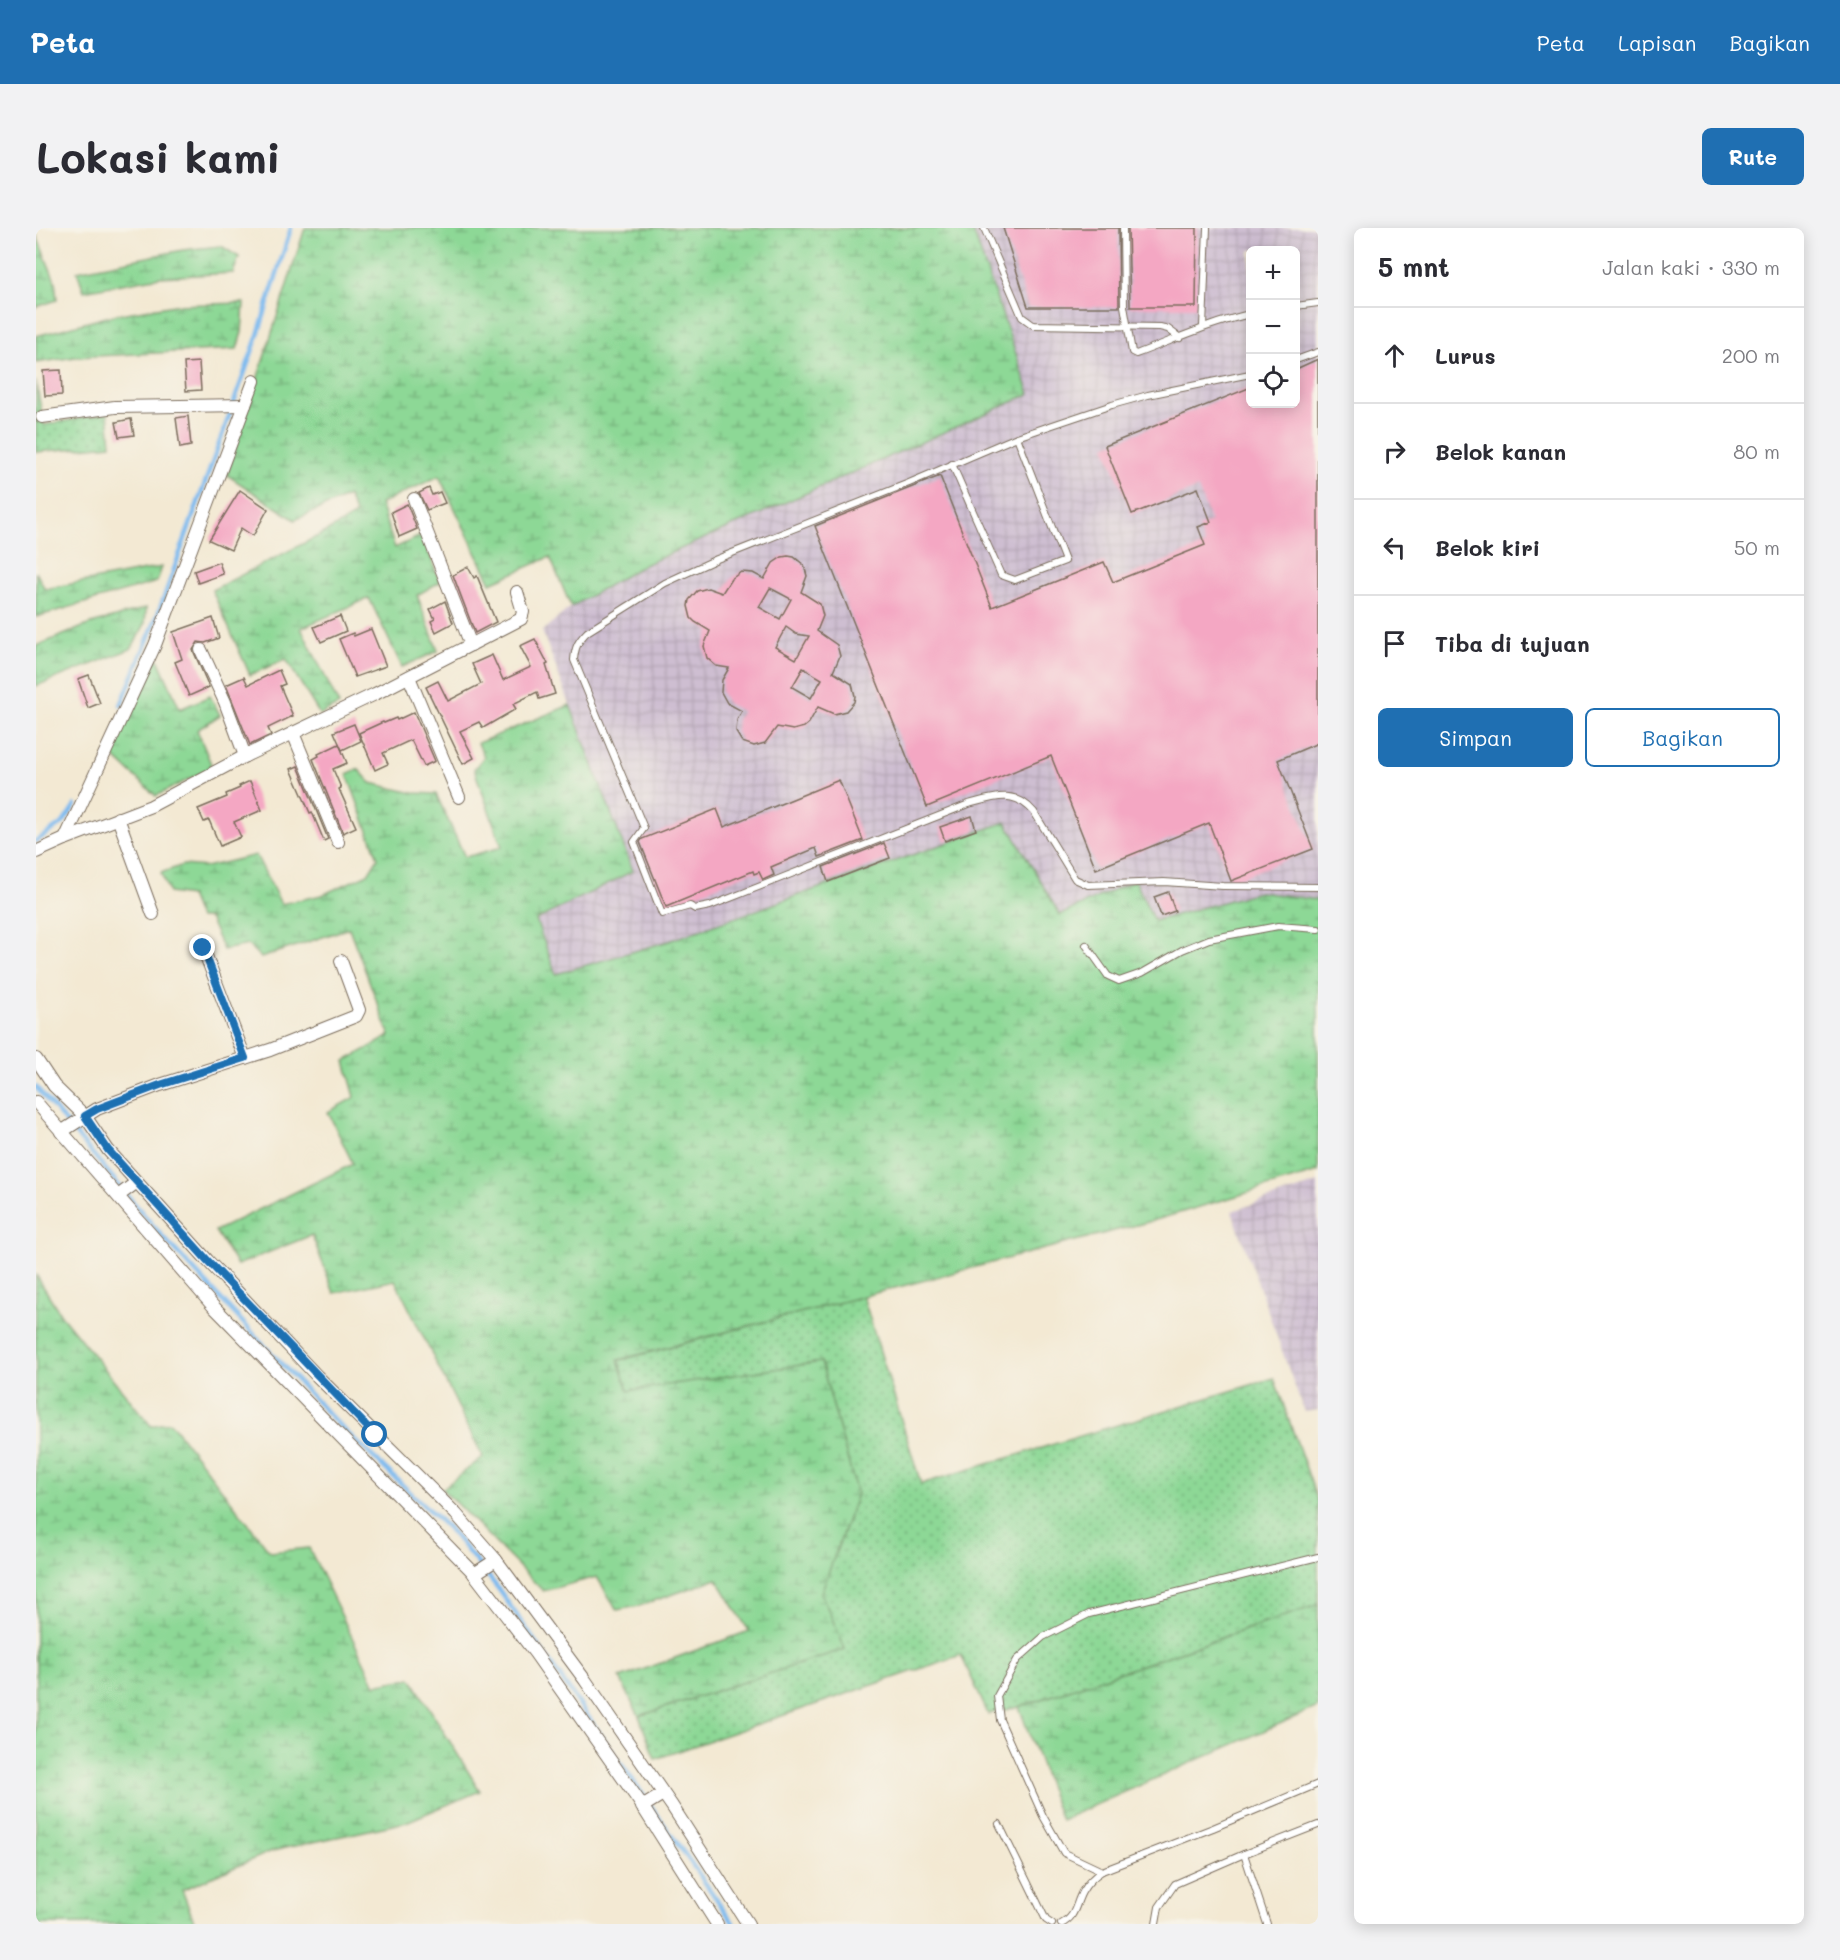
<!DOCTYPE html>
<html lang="id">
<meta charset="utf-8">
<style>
:root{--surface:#fff;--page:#f2f2f3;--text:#2b2b33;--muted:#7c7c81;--line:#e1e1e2;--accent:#1f6fb2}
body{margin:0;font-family:Mali,sans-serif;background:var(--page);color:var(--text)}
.controls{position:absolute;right:18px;top:18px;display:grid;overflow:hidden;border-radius:9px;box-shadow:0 3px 15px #0003}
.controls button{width:54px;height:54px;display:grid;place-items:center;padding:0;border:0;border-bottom:2px solid var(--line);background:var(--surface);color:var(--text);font:30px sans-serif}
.stop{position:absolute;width:18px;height:18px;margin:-14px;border:4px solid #1f6fb2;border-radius:50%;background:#fff}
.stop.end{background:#1f6fb2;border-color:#fff;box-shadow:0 2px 6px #0008}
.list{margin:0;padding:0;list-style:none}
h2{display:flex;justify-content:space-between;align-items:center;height:78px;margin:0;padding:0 24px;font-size:26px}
h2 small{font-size:20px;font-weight:400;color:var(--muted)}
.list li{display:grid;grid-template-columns:39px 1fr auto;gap:18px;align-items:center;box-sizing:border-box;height:96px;padding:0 24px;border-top:2px solid var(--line)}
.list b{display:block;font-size:22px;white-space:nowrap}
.list em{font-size:20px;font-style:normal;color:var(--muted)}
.actions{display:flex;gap:12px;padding:18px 24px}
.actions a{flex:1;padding:14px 0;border:2px solid var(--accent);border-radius:9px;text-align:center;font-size:21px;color:var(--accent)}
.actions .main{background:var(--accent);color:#fff}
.icon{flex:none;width:33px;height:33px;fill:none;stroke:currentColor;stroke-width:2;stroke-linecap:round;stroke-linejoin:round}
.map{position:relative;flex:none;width:1282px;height:1696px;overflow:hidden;border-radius:9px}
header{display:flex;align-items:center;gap:36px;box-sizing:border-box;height:84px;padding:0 30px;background:var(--accent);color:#fff}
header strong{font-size:28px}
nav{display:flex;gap:33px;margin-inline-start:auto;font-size:21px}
.intro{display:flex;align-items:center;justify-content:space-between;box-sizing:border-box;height:144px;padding:0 36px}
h1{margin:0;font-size:42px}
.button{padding:15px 27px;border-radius:9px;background:var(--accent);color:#fff;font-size:21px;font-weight:700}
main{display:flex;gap:36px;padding:0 36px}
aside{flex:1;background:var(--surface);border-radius:9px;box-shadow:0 3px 15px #0003}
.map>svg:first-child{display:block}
.industrial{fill:url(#industrial-grid);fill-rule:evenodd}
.grass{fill:url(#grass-dots);stroke:#64815a;stroke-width:1.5}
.wetland{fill:url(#wetland-marsh);stroke:#64815a;stroke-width:1.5}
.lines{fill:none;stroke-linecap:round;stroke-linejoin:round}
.stream{stroke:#7bbaef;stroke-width:4.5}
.building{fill:#f4a7c3;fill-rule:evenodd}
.service-casing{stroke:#7b6d5d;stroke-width:8}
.minor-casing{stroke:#7b6d5d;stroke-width:14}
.service{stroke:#fff;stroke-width:6}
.minor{stroke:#fff;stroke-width:12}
.route{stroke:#1f6fb2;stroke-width:8}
</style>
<header>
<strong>Peta</strong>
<nav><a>Peta</a><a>Lapisan</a><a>Bagikan</a></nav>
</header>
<div class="intro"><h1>Lokasi kami</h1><a class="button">Rute</a></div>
<main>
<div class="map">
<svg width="1282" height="1696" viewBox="0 0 1282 1696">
<defs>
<pattern id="industrial-grid" width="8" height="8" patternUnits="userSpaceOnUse" patternTransform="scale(1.5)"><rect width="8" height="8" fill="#cebed1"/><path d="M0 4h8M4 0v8" fill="none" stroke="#b2a3b3"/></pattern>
<pattern id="grass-dots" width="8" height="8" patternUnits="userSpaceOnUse" patternTransform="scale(1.5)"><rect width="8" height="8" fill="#8dd896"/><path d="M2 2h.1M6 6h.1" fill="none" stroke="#74af7a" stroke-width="1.8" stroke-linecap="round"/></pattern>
<pattern id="wetland-marsh" width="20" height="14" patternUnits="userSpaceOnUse" patternTransform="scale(1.5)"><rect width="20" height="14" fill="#8dd896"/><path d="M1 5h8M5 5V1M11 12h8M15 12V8" fill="none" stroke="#74af7a"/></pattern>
</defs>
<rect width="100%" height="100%" fill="#f7f3e8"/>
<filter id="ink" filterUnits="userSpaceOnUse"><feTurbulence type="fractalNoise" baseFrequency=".0167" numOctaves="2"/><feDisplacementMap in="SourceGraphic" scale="12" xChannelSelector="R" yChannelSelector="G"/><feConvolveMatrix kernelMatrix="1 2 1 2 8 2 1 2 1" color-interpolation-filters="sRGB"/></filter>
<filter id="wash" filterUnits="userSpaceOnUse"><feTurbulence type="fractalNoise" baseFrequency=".008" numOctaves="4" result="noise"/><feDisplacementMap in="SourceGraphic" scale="24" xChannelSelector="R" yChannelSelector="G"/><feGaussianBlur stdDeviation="1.35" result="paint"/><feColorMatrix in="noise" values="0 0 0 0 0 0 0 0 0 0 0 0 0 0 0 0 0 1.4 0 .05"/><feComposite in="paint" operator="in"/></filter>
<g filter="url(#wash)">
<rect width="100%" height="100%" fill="#f3e9d3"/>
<g class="industrial">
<path d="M936,0h346v672l-59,-8 -105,29 -19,-41 -75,36 -54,-93 -337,118 -113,33 -20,-53 97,-51 -91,-239 29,-24 71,-41 388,-172zM1214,22h46v154h-46z"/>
<polygon points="1282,955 1282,1182 1268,1184 1196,983"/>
</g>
<g class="grass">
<polygon points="0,153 8,197 72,185 75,217 0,224"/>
<polygon points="827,1068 885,1256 1238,1150 1282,1274 1282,1377 983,1479 952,1486 925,1427 619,1531 603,1488 809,1421 785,1365 821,1266 785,1134 592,1163 581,1133"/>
</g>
<g class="wetland">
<polygon points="269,0 936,0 994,166 606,338 535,379 514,329 455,355 403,248 344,276 359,320 386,307 404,354 381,367 402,423 366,439 333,370 265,400 303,477 284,487 250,431 214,447 176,362 288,305 320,287 312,268 259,292 191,247"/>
<polygon points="0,6 19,53 21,72 0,79"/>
<polygon points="185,18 203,29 197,45 124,49 48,63 41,43 147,22"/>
<polygon points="208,75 206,104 201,121 39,129 0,135 0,108 78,87 139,77"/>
<polygon points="126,339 121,354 0,389 0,344 9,361"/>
<polygon points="110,380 109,396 95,421 0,458 0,418 52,397"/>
<polygon points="121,429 144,481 174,468 184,487 161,502 175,536 173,541 120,568 76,527"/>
<polygon points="534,477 597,643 500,692 520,746 633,713 970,594 1024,687 1099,652 1118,693 1223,664 1282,672 1282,944 1116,993 582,1132 592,1163 785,1134 821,1266 785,1365 809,1421 603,1488 584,1450 713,1403 681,1351 603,1378 581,1382 561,1349 507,1363 406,1261 447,1229 359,1052 298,1065 276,1007 201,1037 179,1003 317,936 292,884 319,869 309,833 354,808 313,700 225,730 212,717 187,722 173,690 163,690 154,668 133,665 125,645 147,637 170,639 220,627 245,676 286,667 332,646 342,630 311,546 322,541 335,555 377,565 400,566 429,629 466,619 438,541 448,529 442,515"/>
<polygon points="0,1047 25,1087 115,1198 134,1194 234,1324 273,1320 339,1457 375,1450 444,1563 370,1594 236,1623 146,1662 159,1696 0,1696"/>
<polygon points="1282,1377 1282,1479 1025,1592 983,1479"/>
</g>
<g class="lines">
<g class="stream">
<polyline points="85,477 122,386 222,107 255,0"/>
<polyline points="0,613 27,595 39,577"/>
<polyline points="0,859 126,1008 300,1194 416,1304 461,1359 698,1696"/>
</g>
</g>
<g id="blocks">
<g class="building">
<polygon points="967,0 1082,0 1083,79 992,79"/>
<polygon points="1092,0 1161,0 1160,79 1094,79"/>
<polygon points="1282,131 1282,515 1242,532 1277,621 1195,653 1173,595 1060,641 1015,528 891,579 779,298 904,248 956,379 1068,334 1077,354 1169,317 1162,299 1175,294 1162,260 1096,286 1069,218 1215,159 1215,176 1260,176 1260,141"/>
<polygon points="163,134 165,162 150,163 148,135"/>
<polygon points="25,142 26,167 9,168 7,143"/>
<polygon points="152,188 155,218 144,220 140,190"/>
<polygon points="95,191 98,207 83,209 80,194"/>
<polygon points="393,260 396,267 404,264 409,275 391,282 383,265"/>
<polygon points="204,262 232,281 217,308 205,300 195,322 173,312"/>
<polygon points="371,276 381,301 363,309 355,284"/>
<path d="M752,328l6,1 10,8 3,11 -6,16 19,12 3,12 -6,15 20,14 3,11 -7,16 19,12 3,12 -1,6 -8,9 -12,3 -16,-7 -9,16 -5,4 -11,3 -16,-3 -12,16 -11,3 -12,-4 -6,-10 1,-12 5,-9 -15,-8 -6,-11 1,-12 7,-12 -13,-2 -9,-8 -3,-12 6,-15 -15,-9 -4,-4 -3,-12 1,-6 8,-9 11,-3 14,5 9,-14 10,-7 12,1 11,6 9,-16 9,-6zM734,360l21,11 -11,20 -21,-12zM750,399l10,7 13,2 -13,23 -21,-12zM767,440l19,11 -11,19 -19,-11z"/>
<polygon points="183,334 187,346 162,355 158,343"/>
<polygon points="432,339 438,350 441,348 460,394 439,405 417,347"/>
<polygon points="409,373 417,395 400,404 395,393 399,391 394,381"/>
<polygon points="304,388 310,403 285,414 278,399"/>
<polygon points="177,390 183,410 169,415 162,414 157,422 173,459 153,468 139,434 146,431 137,404"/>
<polygon points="335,401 350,438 319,449 303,411 317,405 318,408"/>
<polygon points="499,411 512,436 510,437 519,466 503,471 501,464 477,476 480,481 447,500 443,494 424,503 438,530 427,536 390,459 402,453 412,473 445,456 436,436 456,427 467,452 495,439 484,418"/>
<polygon points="243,442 249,456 244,458 257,488 232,500 235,507 214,517 190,457 208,449 212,457"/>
<polygon points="53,447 64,475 52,480 42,451"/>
<polygon points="378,484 399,533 388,538 375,512 347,525 352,536 339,542 323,505 347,494 348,495 360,490 361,492"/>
<polygon points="318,496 325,513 306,522 298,504"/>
<polygon points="303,516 311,535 297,541 305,560 303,561 320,599 307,605 277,531 283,528 282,526"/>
<polygon points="262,538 292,611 288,613 276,584 274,585 255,541"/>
<polygon points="803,552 827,612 783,629 780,620 735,639 738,647 727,652 723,644 718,646 717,643 630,679 604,614 606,611 681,581 688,599"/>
<polygon points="214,553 226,582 198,594 205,609 184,618 173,592 168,594 162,581 191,569 190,566 204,560 203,558"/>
<polygon points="936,588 940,602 909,613 904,599"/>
<polygon points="848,615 854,630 792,654 787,639"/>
<polygon points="1132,664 1139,683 1125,688 1118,669"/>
</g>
</g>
</g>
<g filter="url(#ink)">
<use href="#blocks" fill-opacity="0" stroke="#7b6d5d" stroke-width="1.5"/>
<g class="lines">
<defs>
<g id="service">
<polyline points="948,0 986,89 997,97 1124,99 1132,101 1144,110"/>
<path d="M1087,0l1,78 8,46 4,2c38,-14 74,-31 114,-40"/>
<polyline points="1260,78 1282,75"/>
<polyline points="1167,99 1171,0"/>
<polyline points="1260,132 1282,124"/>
<path d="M1214,146l-102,21 -36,10 -95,32 -108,46 -192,76 -52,24 -78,49c-9,9 -12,15 -13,28l70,168 -10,14 28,72 28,-8 5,3 15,-3 259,-102c26,-7 45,-15 65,8l41,67 13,6 76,-3 59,4 95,1"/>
<polyline points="916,236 965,347 979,352 1029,333 981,209"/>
<polyline points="1050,717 1072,748 1083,753 1106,745 1146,722 1173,711 1242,698 1282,701"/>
<polyline points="963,1596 1010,1692 1016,1696"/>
<polyline points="1208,1626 1231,1696"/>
<polyline points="1066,1643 1028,1625 1007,1588 964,1492 961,1468 981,1432 1007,1409 1053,1386 1282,1329"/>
<path d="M1025,1696c15,-7 14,-19 21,-32 5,-9 11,-15 20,-21l111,-43 105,-44"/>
<polyline points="1120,1696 1123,1679 1139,1656 1208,1626 1282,1597"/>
</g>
<g id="minor">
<polyline points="6,189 79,179 209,177"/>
<polyline points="378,271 435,417"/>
<polyline points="165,422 189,474 209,528"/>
<polyline points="373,449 423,569"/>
<polyline points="257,505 302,614"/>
<polyline points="82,590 117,686"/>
<polyline points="29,611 119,417 218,153"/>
<polyline points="0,624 29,611 115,578 209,528 339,466 485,391 487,384 481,364"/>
<polyline points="167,720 209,830"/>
<polyline points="0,831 18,858 49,888 72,922 172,1033 281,1148 420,1286 460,1332 549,1452 636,1578 712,1696"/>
<polyline points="0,874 177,1078 436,1343 499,1425 603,1573 681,1696"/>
<polyline points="25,904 61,881 124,857 234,822 320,788 323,782 305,733"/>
<polyline points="82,968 101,954"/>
<polyline points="438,1346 460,1332"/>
<polyline points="606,1579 627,1566"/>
</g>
</defs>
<use href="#service" class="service-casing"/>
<use href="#minor" class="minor-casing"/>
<use href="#service" class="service"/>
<use href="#minor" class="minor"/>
</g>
</g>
<g class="lines" filter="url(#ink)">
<polyline class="route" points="167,720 209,830 124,857 61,881 49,888 72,922 172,1033 339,1207"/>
</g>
</svg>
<div class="controls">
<button>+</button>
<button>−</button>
<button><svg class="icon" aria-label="locate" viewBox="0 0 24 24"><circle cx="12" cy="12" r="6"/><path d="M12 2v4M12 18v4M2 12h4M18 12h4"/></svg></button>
</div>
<div class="stop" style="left:339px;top:1207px"></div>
<div class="stop end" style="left:167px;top:720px"></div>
</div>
<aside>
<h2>5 mnt<small>Jalan kaki · 330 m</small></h2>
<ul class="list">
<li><svg class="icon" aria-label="ahead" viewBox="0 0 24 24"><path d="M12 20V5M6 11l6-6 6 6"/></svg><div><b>Lurus</b></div><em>200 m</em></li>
<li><svg class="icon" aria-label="right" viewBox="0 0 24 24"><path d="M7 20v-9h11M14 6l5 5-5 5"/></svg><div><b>Belok kanan</b></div><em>80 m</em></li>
<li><svg class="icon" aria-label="left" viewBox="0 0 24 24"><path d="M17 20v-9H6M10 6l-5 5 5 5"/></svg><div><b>Belok kiri</b></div><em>50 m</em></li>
<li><svg class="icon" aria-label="arrive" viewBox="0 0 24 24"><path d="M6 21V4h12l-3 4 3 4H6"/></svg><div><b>Tiba di tujuan</b></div></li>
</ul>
<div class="actions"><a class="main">Simpan</a><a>Bagikan</a></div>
</aside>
</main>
